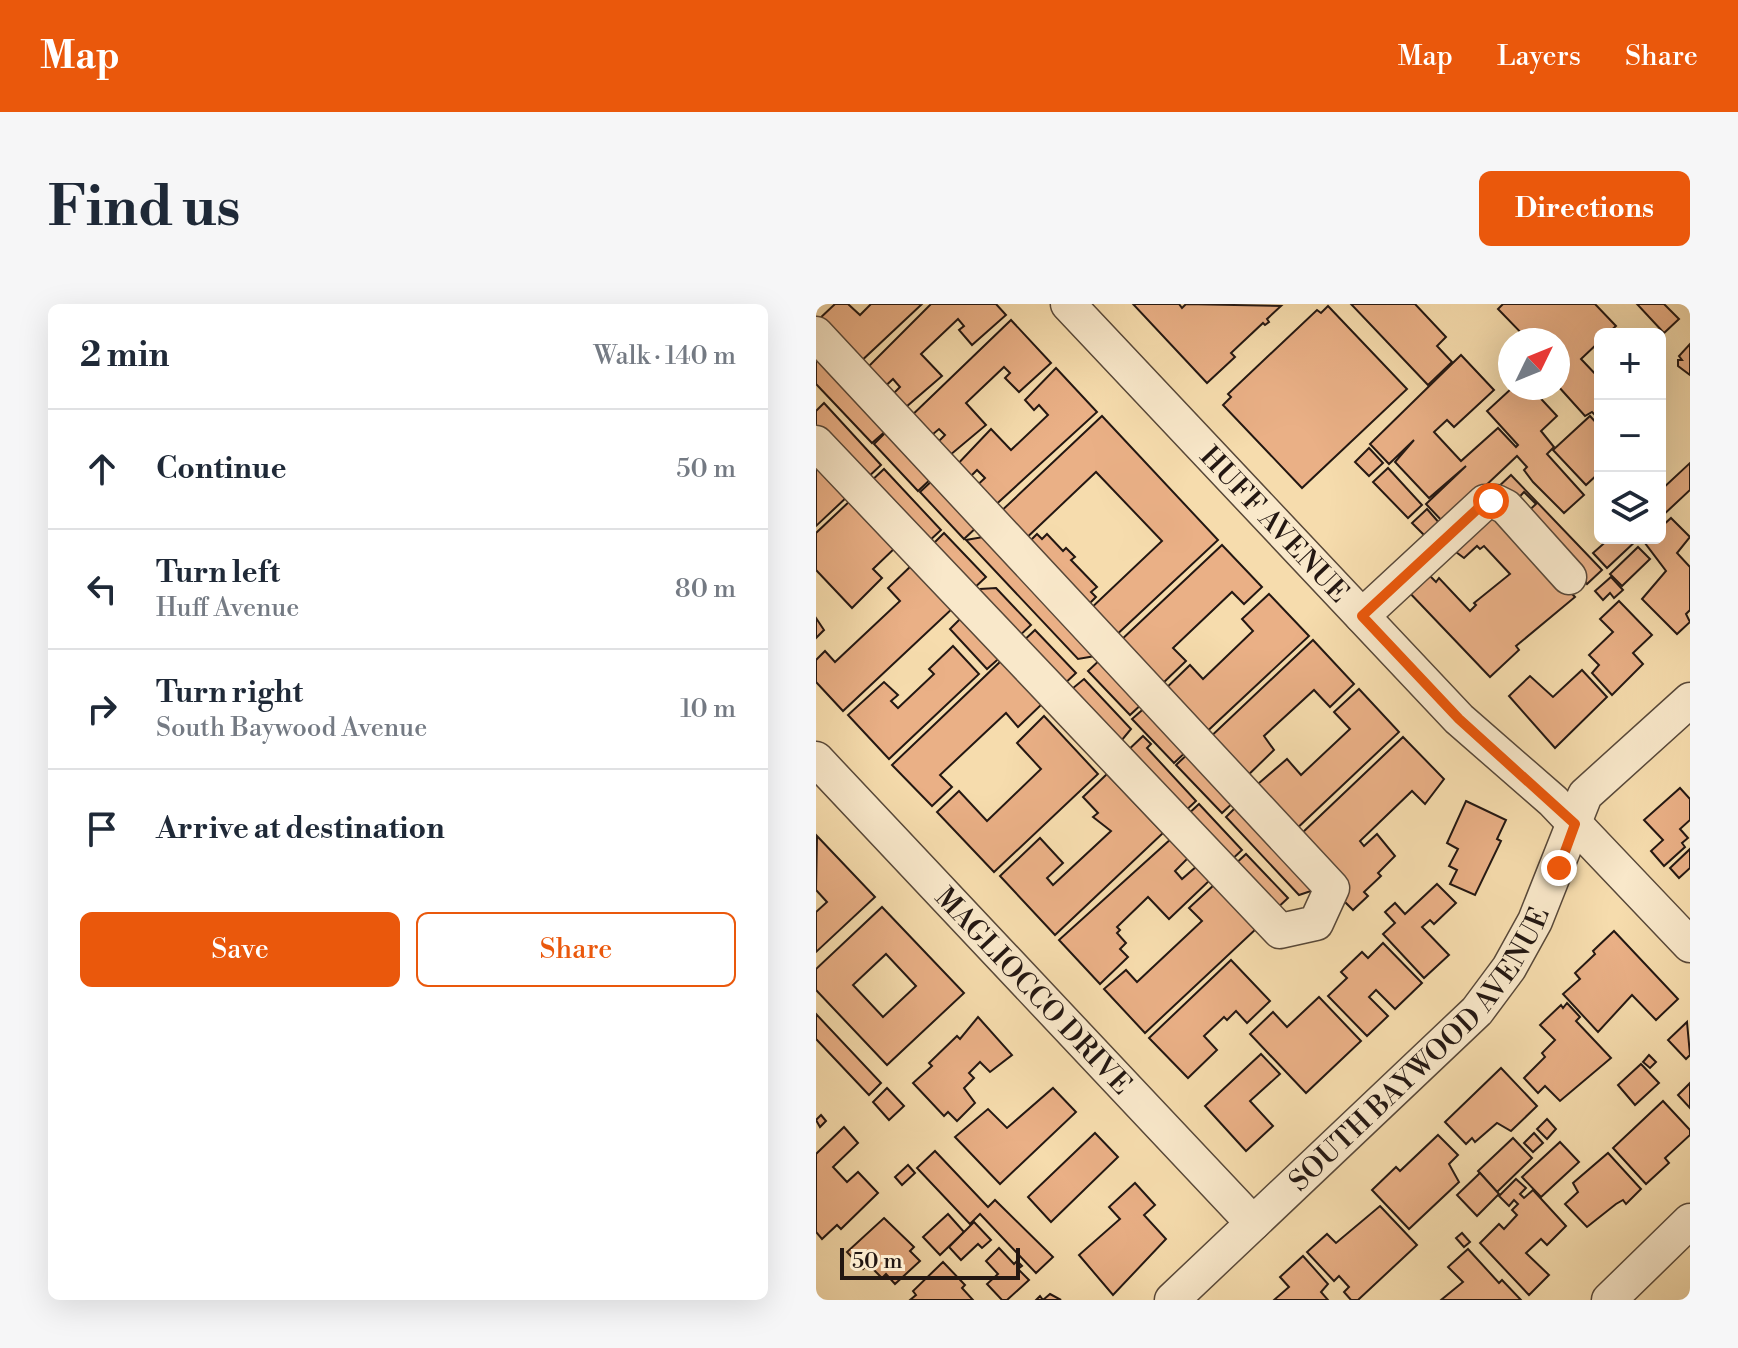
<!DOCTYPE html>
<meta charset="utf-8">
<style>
:root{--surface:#fff;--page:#f6f6f7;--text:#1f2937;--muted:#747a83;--line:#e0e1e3;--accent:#ea580c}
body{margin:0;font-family:"Libre Bodoni",serif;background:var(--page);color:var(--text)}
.controls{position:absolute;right:24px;top:24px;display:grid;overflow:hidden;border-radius:12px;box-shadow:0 8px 32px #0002}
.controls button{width:72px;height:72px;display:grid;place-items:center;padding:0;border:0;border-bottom:2px solid var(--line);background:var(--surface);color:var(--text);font:40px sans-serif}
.compass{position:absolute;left:682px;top:24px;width:72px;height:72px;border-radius:50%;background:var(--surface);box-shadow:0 8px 32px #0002;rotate:47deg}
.scale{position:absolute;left:24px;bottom:20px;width:180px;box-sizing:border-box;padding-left:8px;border:4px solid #231712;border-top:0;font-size:22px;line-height:28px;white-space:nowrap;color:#231712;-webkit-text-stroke:6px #f9e8ca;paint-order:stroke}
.stop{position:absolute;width:24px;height:24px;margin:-18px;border:6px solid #ea580c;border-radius:50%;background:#fff}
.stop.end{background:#ea580c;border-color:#fff;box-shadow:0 2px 8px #0008}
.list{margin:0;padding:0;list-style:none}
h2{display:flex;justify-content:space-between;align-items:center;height:104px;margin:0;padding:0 32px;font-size:34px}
h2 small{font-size:26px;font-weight:400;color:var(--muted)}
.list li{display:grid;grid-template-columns:52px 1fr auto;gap:24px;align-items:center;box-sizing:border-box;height:120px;padding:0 32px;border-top:2px solid var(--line)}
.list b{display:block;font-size:30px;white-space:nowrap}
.list p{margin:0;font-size:26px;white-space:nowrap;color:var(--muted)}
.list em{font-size:26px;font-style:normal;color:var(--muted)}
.actions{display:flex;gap:16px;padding:24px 32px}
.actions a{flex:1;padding:18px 0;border:2px solid var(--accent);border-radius:12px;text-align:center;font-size:28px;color:var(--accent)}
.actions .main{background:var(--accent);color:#fff}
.icon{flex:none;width:44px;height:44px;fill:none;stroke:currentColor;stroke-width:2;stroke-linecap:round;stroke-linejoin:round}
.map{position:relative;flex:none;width:874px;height:996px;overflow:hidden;border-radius:12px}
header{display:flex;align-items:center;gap:48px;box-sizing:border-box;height:112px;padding:0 40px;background:var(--accent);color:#fff}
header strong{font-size:38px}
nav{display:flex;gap:44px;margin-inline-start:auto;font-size:28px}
.intro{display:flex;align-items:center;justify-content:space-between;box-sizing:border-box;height:192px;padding:0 48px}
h1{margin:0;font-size:56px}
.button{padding:20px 36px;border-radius:12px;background:var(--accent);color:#fff;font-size:28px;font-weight:700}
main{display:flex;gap:48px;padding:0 48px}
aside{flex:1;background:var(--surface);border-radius:12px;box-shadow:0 8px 32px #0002}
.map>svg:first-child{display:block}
.building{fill:#eab086;stroke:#231712;stroke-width:2;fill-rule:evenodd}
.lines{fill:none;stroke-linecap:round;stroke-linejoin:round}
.minor-casing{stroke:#584839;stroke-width:37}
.minor{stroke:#f9e8ca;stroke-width:34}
.route{stroke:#ea580c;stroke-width:10}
.labels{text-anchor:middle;stroke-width:8;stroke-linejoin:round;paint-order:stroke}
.street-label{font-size:28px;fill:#231712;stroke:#f9e8ca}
</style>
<header>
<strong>Map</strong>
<nav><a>Map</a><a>Layers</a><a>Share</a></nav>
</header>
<div class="intro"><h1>Find us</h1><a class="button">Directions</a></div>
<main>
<aside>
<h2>2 min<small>Walk · 140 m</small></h2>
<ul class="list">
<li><svg class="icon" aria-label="ahead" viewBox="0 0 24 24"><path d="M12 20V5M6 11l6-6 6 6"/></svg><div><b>Continue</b></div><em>50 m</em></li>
<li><svg class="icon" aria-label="left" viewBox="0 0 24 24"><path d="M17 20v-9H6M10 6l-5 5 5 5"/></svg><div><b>Turn left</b><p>Huff Avenue</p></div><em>80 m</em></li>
<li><svg class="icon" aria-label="right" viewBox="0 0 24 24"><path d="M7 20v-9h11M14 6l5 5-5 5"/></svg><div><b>Turn right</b><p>South Baywood Avenue</p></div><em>10 m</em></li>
<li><svg class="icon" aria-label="arrive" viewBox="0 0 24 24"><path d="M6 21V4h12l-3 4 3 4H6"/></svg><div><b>Arrive at destination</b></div></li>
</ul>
<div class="actions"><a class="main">Save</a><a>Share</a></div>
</aside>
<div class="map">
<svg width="874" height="996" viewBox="0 0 874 996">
<rect width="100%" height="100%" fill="#f6dcad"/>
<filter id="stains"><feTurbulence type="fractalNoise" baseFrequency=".0025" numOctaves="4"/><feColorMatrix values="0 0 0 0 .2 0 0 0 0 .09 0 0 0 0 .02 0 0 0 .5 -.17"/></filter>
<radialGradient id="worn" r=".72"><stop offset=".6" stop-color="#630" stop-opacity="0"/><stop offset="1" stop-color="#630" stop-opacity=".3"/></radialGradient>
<g class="building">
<polygon points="19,0 32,0 44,11 55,0 106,0 41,61 1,17"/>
<polygon points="115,0 180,0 190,11 156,41 143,26 148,22 142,15 105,50 126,72 83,109 71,96 84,83 77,75 63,88 46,69"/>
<polygon points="317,0 363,0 366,4 370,0 465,2 451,15 453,18 449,21 447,19 415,49 419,53 391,79"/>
<polygon points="535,0 599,0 630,33 621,42 636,58 612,81"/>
<polygon points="687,0 779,0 800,22 791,30 784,30 784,37 765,55 784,75 784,116 776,108 769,112 742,82 742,36 712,36 682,5"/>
<polygon points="821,0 848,0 863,15 848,29"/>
<polygon points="512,2 591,85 486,184 407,101 415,93 412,90 501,6 505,9"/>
<polygon points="195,16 235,59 203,88 189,74 194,69 188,63 150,99 170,121 127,157 115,145 129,131 123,125 110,136 91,116"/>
<polygon points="874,40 874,71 862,62 862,56 866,56 863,52"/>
<polygon points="0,50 72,125 56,139 0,80"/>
<polygon points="645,51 678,86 638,123 631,116 618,128 645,157 682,124 700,143 702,141 671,107 696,84 715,84 741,112 725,127 738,143 731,150 768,191 748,209 717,178 708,166 711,163 701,152 629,220 610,200 650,162 613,194 579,158 598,136 573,160 554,140"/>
<polygon points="240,64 281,108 174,206 156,186 169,174 161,166 148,179 136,166 175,125 195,146 232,111 223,101 218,106 209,96"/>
<polygon points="8,99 65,161 50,175 0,122 0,107"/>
<polygon points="286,112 402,236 296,335 271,308 346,237 280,168 204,240 179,213"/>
<polygon points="774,112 784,123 784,168 770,181 737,146"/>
<polygon points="73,125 118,172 102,187 58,140"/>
<polygon points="553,144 567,159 553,172 539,158"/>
<polygon points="0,156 33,191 0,222"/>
<polygon points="874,159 874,186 844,214 844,187"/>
<polygon points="572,164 606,201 592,214 557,178"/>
<polygon points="68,165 125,226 111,239 53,179"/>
<polygon points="695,171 786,266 771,280 707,212 720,200 708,188 696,201 680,185"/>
<polygon points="119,174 163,221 148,235 104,188"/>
<polygon points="36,195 81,242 57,265 66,274 36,304 0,266 0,229"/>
<polygon points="674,203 759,293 700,342 703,346 674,373 589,284 608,266 620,278 623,274 654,307 660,301 658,299 694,270 668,242 664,245 661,242 648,254 636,245"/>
<polygon points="611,205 625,221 611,234 596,219"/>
<polygon points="855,214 874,233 861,249 874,263 874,306 870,310 874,318 861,330 826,295 850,267 829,239 834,234 844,234 844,224"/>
<polygon points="128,229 170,273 155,287 114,243"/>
<polygon points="221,230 226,235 231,230 247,247 250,244 259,253 255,256 281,283 275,288 280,293 269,304 210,241"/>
<polygon points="167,233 279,352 262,355 150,236"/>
<polygon points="794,234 823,234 791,264 777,249"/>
<polygon points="406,241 446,283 428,300 416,288 357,344 370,357 345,381 303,338"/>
<polygon points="822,243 834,255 806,282 794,270"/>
<polygon points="97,260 138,303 27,407 0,378 0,356 9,347 19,358 84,297 72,284"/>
<polygon points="795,273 807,286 798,294 794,289 787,296 779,287"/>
<polygon points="180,284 215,321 200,335 158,290 164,285"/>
<polygon points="453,290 493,332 384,434 343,391 374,361 387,375 437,327 426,315"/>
<polygon points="803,297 836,331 817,349 827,360 796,391 776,369 783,361 773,351 797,328 784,315"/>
<polygon points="150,309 188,350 171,365 134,325"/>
<polygon points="0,314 8,326 0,334"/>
<polygon points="219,326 260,369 245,383 204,340"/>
<polygon points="497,336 538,380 514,403 498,386 448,432 458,446 426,477 389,438"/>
<polygon points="137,342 163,370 73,455 32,411 68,378 82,391 75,397 82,404 118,370 113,365"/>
<polygon points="287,353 329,397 314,411 272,367"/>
<polygon points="186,356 227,399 202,423 190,409 124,471 136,483 116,502 76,461"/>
<polygon points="766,366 791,393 739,444 693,392 714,372 737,393"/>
<polygon points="268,375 315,425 301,442 251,389"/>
<polygon points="543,385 583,428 476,529 435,486 471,455 485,471 534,425 518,408"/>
<polygon points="332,401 373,445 358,459 316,415"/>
<polygon points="228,412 282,470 178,568 121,508 143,487 171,517 225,465 201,439"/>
<polygon points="327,432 335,440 331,444 380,497 365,511 308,450"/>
<polygon points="587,433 628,475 609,500 596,487 544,537 548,542 561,530 579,552 562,569 565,572 548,588 552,592 537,606 524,593 484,531"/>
<polygon points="375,447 421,495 406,509 360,461"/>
<polygon points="291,470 347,529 239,631 184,572 224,534 247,559 231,574 237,581 295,527 277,513 282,509 267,493"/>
<polygon points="864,484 874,495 874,516 864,525 872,534 866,539 869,543 848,562 835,547 847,536 828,516"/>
<polygon points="650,497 690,516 681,535 685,537 659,591 634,580 641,566 633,562 642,545 631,539"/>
<polygon points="424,499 495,574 495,587 483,591 410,513"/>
<polygon points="383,500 426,546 411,560 368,514"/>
<polygon points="1,532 59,593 0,648 0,608 11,598 0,586"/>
<polygon points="356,534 373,553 359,567 366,575 381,562 394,576 353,615 332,593 301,623 304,626 301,629 310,639 304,645 312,653 284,680 243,636"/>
<polygon points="874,545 874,564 863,574 854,564"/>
<polygon points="430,550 472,594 457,608 415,564"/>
<polygon points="399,580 441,624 329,729 288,685 310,666 321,678 386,617 373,604"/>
<polygon points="621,580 640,599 618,620 614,616 606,623 633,651 608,674 567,630 579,619 569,608 579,599 589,610"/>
<path d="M66,603l82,86 -77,72 -71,-75v-21zM70,650l30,32 -33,31 -30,-32z"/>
<polygon points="798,627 862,695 840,716 816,691 782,728 747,690 764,675 759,669 779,650 777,647"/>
<polygon points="567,639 606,679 579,705 560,686 553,693 572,712 551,732 512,692 531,674 525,668 546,648 552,654"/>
<polygon points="415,656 454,697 431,719 420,707 411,716 408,713 388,732 401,746 372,774 333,734"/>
<polygon points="503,693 545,737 490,789 434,730 457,708 471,723"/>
<polygon points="751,699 764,713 760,717 795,754 744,797 729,782 722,789 708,774 729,753 726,749 739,736 724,721 745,701 747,704"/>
<polygon points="0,710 65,779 53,791 0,735"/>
<polygon points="162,713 196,751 174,768 164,758 153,769 158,774 148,784 159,799 141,817 132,808 128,812 97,779 116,762 113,759 141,732 144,735"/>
<polygon points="871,718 874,751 870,755 852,736"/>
<polygon points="445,750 464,770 434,797 457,822 430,847 389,802"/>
<polygon points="833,751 840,758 834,764 827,758"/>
<polygon points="825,760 843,779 819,801 802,781"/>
<polygon points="685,764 721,802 695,827 681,819 659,838 656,834 650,840 629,818"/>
<polygon points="874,779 874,804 862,791"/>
<polygon points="71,784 88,802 73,816 57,798"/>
<polygon points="237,784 260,808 184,880 139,833 172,805 191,824"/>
<polygon points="847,797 874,826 874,831 849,854 853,859 830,880 797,844"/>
<polygon points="5,811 10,817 4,823 0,816"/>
<polygon points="731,815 740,825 731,835 721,825"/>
<polygon points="28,823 42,839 17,863 31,878 42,868 62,889 25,925 21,921 6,935 0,928 0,850"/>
<polygon points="279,829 302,853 235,918 212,893"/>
<polygon points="718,829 727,839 717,848 708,839"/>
<polygon points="622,831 642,851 633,860 643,878 593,925 556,886 580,863 584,867"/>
<polygon points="697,834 716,854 681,888 662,867"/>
<polygon points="744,838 763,858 725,893 706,873"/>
<polygon points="119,847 172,903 179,896 237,953 220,969 164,910 154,920 101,864"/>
<polygon points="792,849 825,885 810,900 807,896 800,900 771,923 749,900 762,888 757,879"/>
<polygon points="92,861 99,869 86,881 79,873"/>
<polygon points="664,869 683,890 661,912 641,891"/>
<polygon points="700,875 710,884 704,890 708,894 717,886 750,922 731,941 725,935 710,949 733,971 713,991 664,939 683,920 688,925 701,911 696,906 702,900 698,896 693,902 683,892"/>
<polygon points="319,879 339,901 328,911 350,935 297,991 263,951 304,915 293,903"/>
<polygon points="564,902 601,941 542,996 535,996 528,988 533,983 523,972 518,977 491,948 511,930 520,939"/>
<polygon points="132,910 148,928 124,951 107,933"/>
<polygon points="68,914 98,943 94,947 104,957 79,980 70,970 66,974 52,960 47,965 31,948"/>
<polygon points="158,918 175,936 166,944 162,940 145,956 133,943"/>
<polygon points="646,929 654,938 648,943 640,934"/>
<polygon points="183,944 198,960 201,957 206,962 202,965 213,976 191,996 186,996 171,980 182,970 170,957"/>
<polygon points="652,945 683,979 686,976 705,996 625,996 647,978 632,963"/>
<polygon points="487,952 512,980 505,988 512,996 458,996 473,983 464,973"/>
<polygon points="127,958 149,981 146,984 157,996 94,996 100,991 97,987"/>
<polygon points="234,990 245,996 220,996 224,992 227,996"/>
</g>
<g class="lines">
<defs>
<g id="minor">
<path id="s1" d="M252,0l391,415 94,82 137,144"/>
<polyline points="0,30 516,584 500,619 464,627 0,139"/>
<polyline points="546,312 669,198 680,198 690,203 753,273"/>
<path id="s2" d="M0,455l437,464"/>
<path id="s3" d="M356,996l305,-289 32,-43 26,-47 50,-126 105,-95"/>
<polyline points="793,996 874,917"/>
</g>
</defs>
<use href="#minor" class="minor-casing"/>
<use href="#minor" class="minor"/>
</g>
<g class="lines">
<polyline class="route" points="675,197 669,198 546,312 643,415 759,520 743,564"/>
</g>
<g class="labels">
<g class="street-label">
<text dy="10" stroke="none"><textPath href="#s1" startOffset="302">HUFF AVENUE</textPath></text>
<text dy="10" stroke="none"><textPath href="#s2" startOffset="318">MAGLIOCCO DRIVE</textPath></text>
<text dy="10" stroke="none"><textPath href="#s3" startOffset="354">SOUTH BAYWOOD AVENUE</textPath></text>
</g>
</g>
<rect width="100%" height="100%" filter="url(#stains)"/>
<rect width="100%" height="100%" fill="url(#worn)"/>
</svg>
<div class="controls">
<button>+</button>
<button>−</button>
<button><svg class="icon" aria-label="layers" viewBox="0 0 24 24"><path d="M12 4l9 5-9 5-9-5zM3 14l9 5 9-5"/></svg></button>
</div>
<svg class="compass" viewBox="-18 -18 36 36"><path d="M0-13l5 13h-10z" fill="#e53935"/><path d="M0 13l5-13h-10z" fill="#747a83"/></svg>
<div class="scale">50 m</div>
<div class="stop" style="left:675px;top:197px"></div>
<div class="stop end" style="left:743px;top:564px"></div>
</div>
</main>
